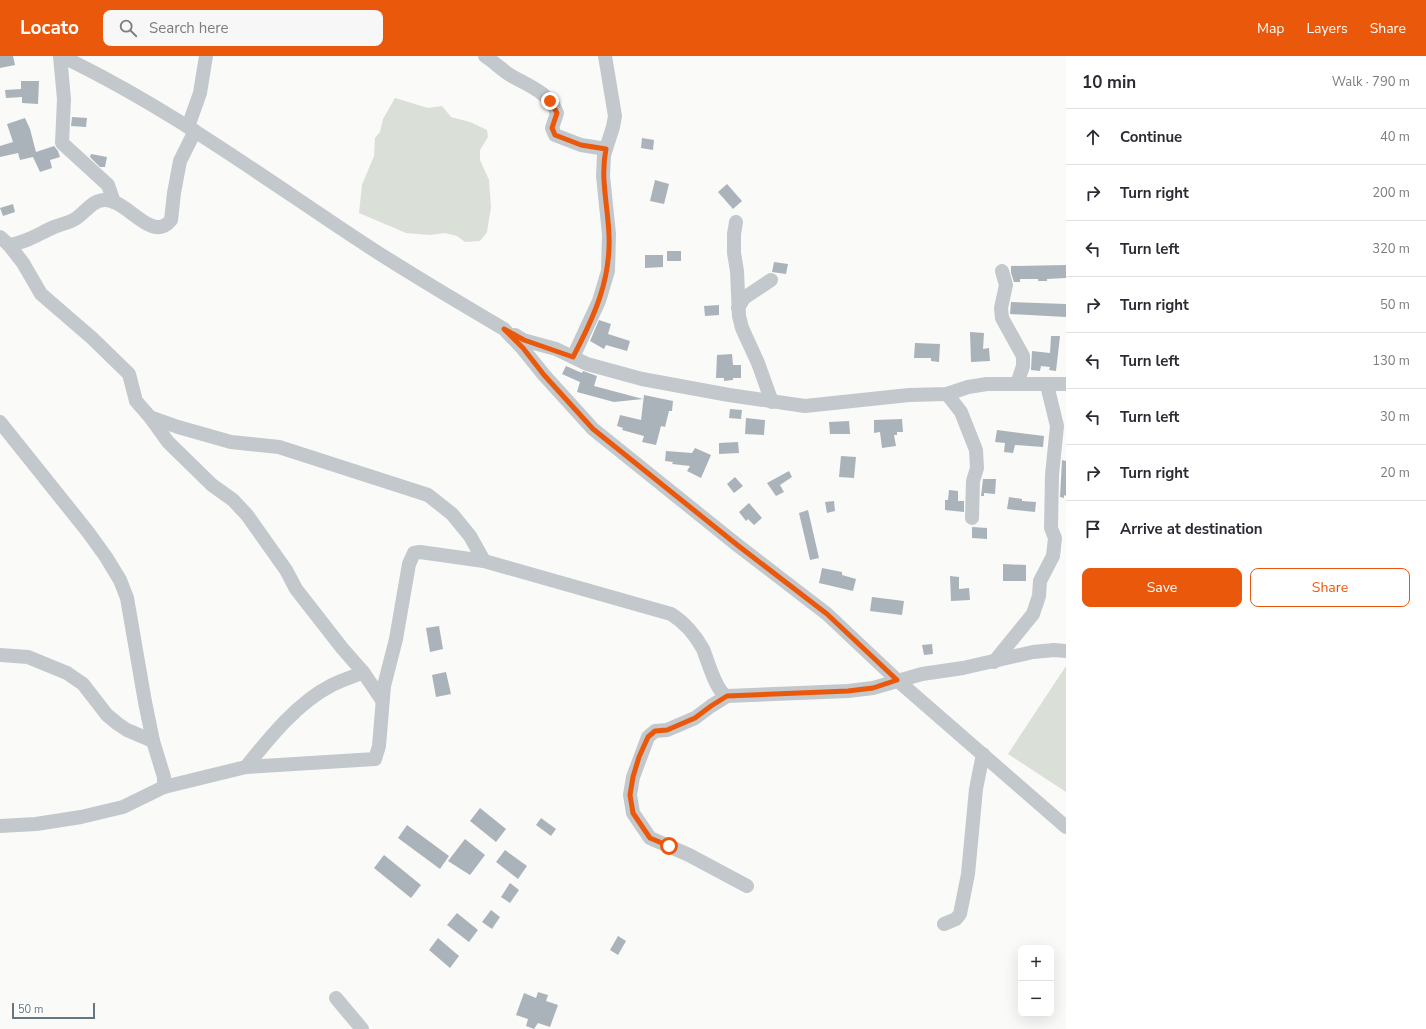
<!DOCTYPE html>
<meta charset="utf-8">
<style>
:root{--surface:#fff;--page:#f7f7f7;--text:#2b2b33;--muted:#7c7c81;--line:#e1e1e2;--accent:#ea580c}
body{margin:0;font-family:"Nunito Sans",sans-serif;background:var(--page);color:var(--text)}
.controls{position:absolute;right:12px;bottom:12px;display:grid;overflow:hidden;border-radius:8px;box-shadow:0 4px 16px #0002}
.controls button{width:36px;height:36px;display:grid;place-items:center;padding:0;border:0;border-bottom:1px solid var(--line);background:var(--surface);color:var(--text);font:20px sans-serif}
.scale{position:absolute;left:12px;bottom:10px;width:83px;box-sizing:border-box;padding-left:4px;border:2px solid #657683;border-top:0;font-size:11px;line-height:14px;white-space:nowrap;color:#657683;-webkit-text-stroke:3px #fff;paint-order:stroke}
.stop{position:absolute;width:12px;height:12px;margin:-9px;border:3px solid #ea580c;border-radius:50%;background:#fff}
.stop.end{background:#ea580c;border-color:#fff;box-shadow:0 1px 4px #0008}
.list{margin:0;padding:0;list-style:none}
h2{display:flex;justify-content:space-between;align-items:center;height:52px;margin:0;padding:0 16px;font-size:17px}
h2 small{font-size:13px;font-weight:400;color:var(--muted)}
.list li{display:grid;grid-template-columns:26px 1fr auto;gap:12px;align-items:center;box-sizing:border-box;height:56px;padding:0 16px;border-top:1px solid var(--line)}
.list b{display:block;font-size:15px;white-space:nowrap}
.list em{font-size:13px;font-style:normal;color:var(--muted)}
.actions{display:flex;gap:8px;padding:12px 16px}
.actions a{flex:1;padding:9px 0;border:1px solid var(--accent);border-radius:8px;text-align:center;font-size:14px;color:var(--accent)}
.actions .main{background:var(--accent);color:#fff}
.icon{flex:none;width:22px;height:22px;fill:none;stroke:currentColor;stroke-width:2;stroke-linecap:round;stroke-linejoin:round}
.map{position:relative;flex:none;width:1066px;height:973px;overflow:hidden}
header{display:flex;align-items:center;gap:24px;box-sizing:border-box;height:56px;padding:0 20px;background:var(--accent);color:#fff}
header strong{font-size:19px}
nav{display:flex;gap:22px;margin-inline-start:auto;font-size:14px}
.search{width:280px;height:36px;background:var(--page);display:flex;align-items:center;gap:10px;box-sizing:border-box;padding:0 14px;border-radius:8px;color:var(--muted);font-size:15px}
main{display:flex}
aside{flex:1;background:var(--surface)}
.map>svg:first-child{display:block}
.green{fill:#dadfd7}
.building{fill:#aab3b9}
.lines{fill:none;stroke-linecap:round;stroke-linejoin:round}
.minor{stroke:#c3c8cc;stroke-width:14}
.route{stroke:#ea580c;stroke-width:5}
</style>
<header>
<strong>Locato</strong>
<div class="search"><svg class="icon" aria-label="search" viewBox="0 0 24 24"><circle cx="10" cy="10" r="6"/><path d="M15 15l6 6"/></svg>Search here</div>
<nav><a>Map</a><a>Layers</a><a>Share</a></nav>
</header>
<main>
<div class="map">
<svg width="1066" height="973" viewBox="0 0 1066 973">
<rect width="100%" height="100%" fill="#fafaf8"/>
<g class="green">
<polygon points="395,42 428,52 442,50 451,61 470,66 487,74 488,81 480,94 480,104 489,124 491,151 487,176 480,185 465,186 457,180 445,177 430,179 406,177 359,157 362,129 374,100 375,82 380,76 383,63"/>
<polygon points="1066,610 1066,736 1008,698"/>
</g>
<g class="building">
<polygon points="0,0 13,0 15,9 0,12"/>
<polygon points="21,25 39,25 38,48 22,47 22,41 6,42 5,34 21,33"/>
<polygon points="72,61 87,62 86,71 71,70"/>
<polygon points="25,62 30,73 36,96 54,90 58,95 60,101 50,104 52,112 40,116 33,101 20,104 18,97 0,101 0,90 13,86 7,68"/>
<polygon points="642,82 654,84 653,94 641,92"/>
<polygon points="91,98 107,101 105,111 100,111 90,101"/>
<polygon points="655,124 669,128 664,148 650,145"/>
<polygon points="727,128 742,145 733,153 718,136"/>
<polygon points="13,148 15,156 3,160 0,152"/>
<rect x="667" y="195" width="14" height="10"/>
<polygon points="645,199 663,199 663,211 645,212"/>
<polygon points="774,206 788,208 786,218 772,216"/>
<polygon points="1066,209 1066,222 1047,223 1047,225 1038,225 1038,223 1020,223 1020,226 1014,226 1011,217 1011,210"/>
<polygon points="1011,246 1066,248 1066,261 1010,258"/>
<polygon points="719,249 719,259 705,260 704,250"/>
<polygon points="599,264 611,268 608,278 630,285 627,295 606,289 604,293 590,285"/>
<polygon points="970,276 984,277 983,293 989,292 990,305 971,306"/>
<polygon points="1051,280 1060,280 1056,315 1049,314 1050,311 1041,310 1040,315 1031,314 1032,295 1050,297"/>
<polygon points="915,287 940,288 939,306 931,305 931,302 914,302"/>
<polygon points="732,298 733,309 741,309 741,322 733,322 733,324 724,325 724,322 716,322 717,299"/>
<polygon points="566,310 582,317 583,315 597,320 594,330 643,343 614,346 577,336 580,326 562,318"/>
<polygon points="644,339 673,345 672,355 669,355 665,371 661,370 656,389 642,386 644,380 622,374 623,372 617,370 620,359 641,364"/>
<polygon points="730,353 742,354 741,363 729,362"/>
<polygon points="746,362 765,364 764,379 745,378"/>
<polygon points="902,363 903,376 897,376 897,379 894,379 896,390 882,392 880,376 874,377 874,364"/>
<polygon points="849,365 850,378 830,378 829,366"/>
<polygon points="997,374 1044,380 1043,391 1015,389 1013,397 1004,396 1005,387 995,386"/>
<polygon points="738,386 739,397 719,398 719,387"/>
<polygon points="695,392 711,399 701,422 687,415 690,410 672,408 673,406 665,405 666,395 692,397"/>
<polygon points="841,400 856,401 854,422 839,421"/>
<polygon points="1062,404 1066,405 1066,440 1064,439 1064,442 1060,441"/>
<polygon points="789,415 792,421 780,429 784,436 776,440 767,427"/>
<polygon points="735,421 743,430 734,437 727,428"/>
<polygon points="983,423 996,423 995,438 984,437 984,440 981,440"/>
<polygon points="949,434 958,435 958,445 964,445 964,456 945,454 945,444 948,444"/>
<polygon points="1009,441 1022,443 1022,445 1036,446 1035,456 1007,453"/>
<polygon points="834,445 835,455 827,457 825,446"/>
<polygon points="749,447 762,462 754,469 748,463 746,465 739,456"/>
<polygon points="808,454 819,502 810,504 799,457"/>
<polygon points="972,471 987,472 987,483 972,482"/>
<polygon points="1003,508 1026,509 1026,525 1003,525"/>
<polygon points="822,512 842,516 842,519 856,523 853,535 819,527"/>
<polygon points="950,520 959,521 959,533 969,532 970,544 951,545"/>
<polygon points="872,541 904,545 902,559 870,555"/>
<polygon points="439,570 443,593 430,596 426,572"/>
<polygon points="932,588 933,598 924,599 922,589"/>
<polygon points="446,616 451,638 436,641 432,619"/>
<polygon points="480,752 506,773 496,786 470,765"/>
<polygon points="541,762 556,773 551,780 536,769"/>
<polygon points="407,769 449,800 440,813 398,782"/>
<polygon points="465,783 485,799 470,819 448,805"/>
<polygon points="505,794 527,810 518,823 496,806"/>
<polygon points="384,799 421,829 411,842 374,812"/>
<polygon points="510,827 519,834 510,847 501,841"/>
<polygon points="491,854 500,861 492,873 482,866"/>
<polygon points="457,857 478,874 469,886 447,869"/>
<polygon points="618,880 626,885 618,899 610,894"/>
<polygon points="438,882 459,900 450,912 429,894"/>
<polygon points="538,936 548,939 546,945 558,949 550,971 538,967 534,973 526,970 528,963 516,959 524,937 536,942"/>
</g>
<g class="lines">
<g class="minor">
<polyline points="60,0 64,43 62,87 108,129 114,146"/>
<path d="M61,0c105,50 199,119 296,183 48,32 98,61 147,90l19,20 21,26 49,54 143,115 91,70 70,66 169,147"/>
<path d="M485,0c9,6 16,13 25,19 17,10 40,18 47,38l-5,15 3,7 26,10 25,4"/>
<polyline points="188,71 200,37 206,0"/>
<polyline points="736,166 734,178 734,197 737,215 739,260 742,272 758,307 772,346"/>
<path d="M0,181l9,8c19,-3 29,-11 45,-18 7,-3 15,-4 21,-8 10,-6 17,-19 30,-19 23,0 47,44 66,20l3,-27 6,-32 15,-30"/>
<polyline points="9,189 23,207 41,238 92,282 129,318 136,345 150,361 178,371 231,386 279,391 428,439 452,458 470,480 484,505"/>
<polyline points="1002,215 1006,229 1001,252 1002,262 1023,300 1023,310 1017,328"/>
<polyline points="738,252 744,242 771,224"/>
<polyline points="515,279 523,284 556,293 587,308 642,323 729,339 805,350 909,339 947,338 968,331 987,328 1066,328"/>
<polyline points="573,301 599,245 608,215 609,178 603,120 604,99 613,71 615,60 605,0"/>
<polyline points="947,338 961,356 976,394 977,412 973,425 972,462"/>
<polyline points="150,361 168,386 212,429 233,444 247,459 286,514 296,533 342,592 363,616 382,644"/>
<polyline points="0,366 88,476 106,501 120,524 127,542 145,646 153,685 164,721 164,731"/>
<polyline points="0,599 28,601 67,617 83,628 107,659 118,668 127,674 153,685"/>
<polyline points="994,606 1033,558 1039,540 1040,525 1053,500 1055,482 1051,472 1052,419 1057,370 1047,329"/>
<polyline points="727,640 711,650 695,662 667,674 655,675 648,681 633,721 630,739 633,757 650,782 689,799 747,830"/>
<path d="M246,711c24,-30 51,-64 86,-82 10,-5 21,-8 31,-13"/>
<path d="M0,770l36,-2 45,-7 42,-10 41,-20 82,-20 129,-8 4,-13 5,-60 12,-47 13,-75 5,-11 6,-1 64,9 187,53c13,8 25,22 32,35 5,12 13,43 24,47l121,-5 25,-3 49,-14 41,-6 70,-16 21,-2 12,1"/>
<polyline points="944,868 956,863 960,858 968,818 976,733 983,698"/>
<polyline points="336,942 362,973"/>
</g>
</g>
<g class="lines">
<path class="route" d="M550,45l7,12 -5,15 3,7 26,10 25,4c-6,29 2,57 3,86 2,45 -15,82 -36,122l-49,-17 -20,-11 19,19 21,27 49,54 143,115 91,70 70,66 -24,8 -25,3 -121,5 -16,10 -16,12 -28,12 -12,1 -7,6 -9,20 -6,20 -3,18 3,18 17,25 19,8"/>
</g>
</svg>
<div class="controls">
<button>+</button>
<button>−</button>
</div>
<div class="scale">50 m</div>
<div class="stop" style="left:669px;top:790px"></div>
<div class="stop end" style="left:550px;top:45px"></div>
</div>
<aside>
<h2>10 min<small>Walk · 790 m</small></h2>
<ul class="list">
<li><svg class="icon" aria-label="ahead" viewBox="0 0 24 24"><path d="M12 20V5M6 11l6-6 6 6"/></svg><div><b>Continue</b></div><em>40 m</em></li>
<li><svg class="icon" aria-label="right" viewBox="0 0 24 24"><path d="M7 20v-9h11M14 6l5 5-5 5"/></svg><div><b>Turn right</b></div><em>200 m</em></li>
<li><svg class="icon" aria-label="left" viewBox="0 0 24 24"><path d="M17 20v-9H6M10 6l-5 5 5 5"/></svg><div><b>Turn left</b></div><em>320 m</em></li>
<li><svg class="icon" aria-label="right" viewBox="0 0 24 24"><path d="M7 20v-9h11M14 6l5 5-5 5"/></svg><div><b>Turn right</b></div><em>50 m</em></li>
<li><svg class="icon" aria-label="left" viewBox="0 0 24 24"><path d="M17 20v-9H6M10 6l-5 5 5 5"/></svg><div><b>Turn left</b></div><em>130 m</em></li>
<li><svg class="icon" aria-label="left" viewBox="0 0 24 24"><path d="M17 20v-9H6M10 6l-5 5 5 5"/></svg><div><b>Turn left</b></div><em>30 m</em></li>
<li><svg class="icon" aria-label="right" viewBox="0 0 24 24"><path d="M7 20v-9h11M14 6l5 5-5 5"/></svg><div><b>Turn right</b></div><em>20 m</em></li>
<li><svg class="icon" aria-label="arrive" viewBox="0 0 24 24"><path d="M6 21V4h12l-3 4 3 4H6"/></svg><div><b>Arrive at destination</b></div></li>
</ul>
<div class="actions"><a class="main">Save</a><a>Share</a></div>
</aside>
</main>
